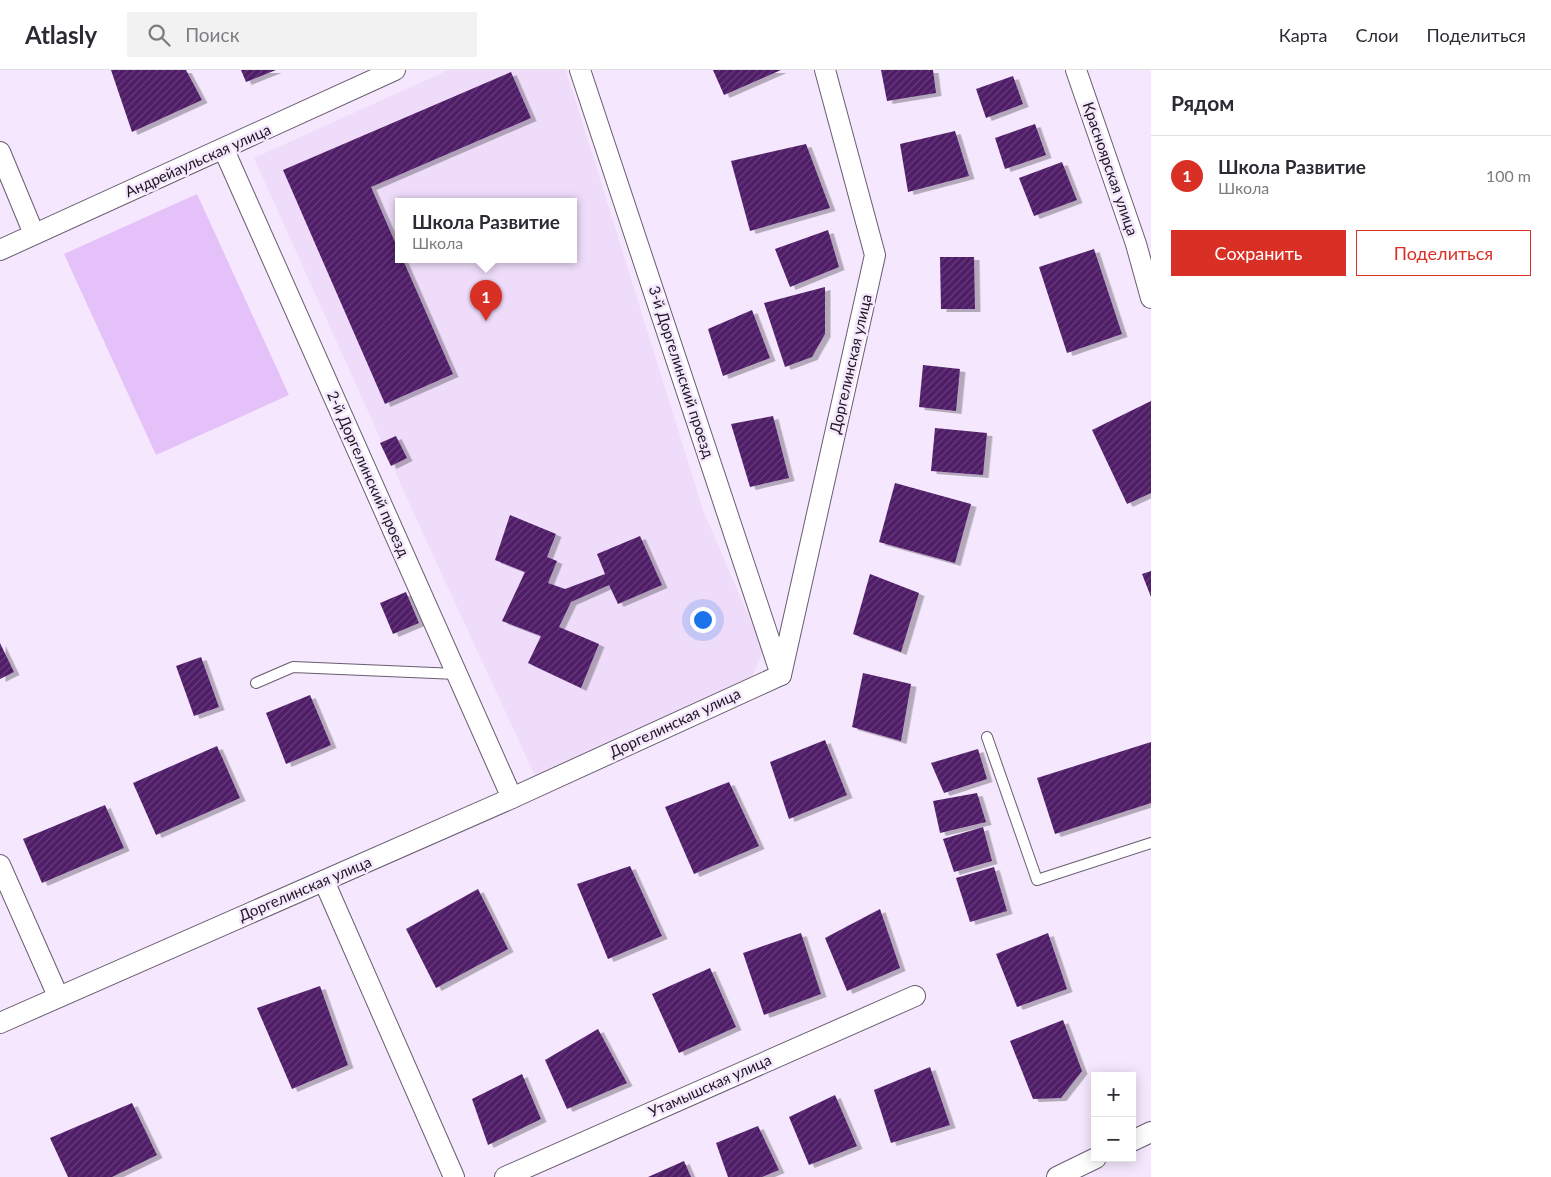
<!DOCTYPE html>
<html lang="ru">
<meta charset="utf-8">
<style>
:root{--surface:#fff;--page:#f2f2f3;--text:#2b2b33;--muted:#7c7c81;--line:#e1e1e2;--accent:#d93025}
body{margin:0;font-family:Lato,sans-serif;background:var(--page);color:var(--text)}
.controls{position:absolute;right:15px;bottom:15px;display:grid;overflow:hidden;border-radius:0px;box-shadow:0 2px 12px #0003}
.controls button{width:45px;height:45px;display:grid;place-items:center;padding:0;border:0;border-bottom:1px solid var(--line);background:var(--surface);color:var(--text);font:25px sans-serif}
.you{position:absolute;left:702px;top:549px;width:18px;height:18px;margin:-12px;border:4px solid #fff;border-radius:50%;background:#1a73e8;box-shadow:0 0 0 8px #1a73e833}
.badge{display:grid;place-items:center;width:32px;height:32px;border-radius:50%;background:var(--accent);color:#fff;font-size:16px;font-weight:700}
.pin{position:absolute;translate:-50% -41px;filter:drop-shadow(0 1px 2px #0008)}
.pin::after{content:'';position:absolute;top:26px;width:18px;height:15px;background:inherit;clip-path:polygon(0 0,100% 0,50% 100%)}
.popup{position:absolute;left:395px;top:128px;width:182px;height:65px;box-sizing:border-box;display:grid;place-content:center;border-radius:0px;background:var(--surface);filter:drop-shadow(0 1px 4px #0005);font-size:16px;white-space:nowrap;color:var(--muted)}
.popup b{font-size:19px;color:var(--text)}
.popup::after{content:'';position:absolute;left:50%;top:100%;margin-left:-10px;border:10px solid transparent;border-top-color:var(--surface)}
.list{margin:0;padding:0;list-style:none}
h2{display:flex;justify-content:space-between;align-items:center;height:65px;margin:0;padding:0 20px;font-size:21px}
h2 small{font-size:16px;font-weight:400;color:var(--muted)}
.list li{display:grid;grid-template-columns:32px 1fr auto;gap:15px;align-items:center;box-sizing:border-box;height:80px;padding:0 20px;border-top:1px solid var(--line)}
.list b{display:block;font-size:19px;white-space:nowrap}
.list p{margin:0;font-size:16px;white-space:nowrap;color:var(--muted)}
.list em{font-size:16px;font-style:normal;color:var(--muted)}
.actions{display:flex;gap:10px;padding:15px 20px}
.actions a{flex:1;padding:11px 0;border:1px solid var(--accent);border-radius:0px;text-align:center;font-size:18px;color:var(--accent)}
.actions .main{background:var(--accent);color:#fff}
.icon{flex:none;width:28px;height:28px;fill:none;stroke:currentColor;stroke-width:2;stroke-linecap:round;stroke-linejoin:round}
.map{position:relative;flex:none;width:1151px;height:1107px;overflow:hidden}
header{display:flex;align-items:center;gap:30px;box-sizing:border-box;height:70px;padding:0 25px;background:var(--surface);border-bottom:1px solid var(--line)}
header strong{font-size:24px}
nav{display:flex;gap:28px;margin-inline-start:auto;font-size:18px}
.search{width:350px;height:45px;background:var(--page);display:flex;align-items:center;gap:12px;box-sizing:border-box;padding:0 18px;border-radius:0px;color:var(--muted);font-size:19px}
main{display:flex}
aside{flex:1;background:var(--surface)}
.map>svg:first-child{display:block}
.built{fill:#efdcfa;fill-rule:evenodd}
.grass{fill:#e4c2f9}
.building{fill:url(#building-hatch);filter:url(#shadow)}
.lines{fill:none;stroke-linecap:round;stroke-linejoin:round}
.service-casing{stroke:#695d70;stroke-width:12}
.minor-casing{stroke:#695d70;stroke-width:22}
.service{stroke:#fff;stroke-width:10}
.minor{stroke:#fff;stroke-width:20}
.labels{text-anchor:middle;stroke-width:5;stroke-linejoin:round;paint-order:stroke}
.street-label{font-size:15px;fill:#1c171f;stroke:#f5e7fd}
</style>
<header>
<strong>Atlasly</strong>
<div class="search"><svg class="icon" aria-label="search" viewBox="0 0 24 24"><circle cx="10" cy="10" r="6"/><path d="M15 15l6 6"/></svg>Поиск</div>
<nav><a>Карта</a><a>Слои</a><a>Поделиться</a></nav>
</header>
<main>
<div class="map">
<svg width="1151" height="1107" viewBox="0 0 1151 1107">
<defs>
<pattern id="building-hatch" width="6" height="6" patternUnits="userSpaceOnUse" patternTransform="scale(1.25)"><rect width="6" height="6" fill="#501e68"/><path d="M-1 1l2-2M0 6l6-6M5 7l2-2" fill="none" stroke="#653d79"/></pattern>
<filter id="shadow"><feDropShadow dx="5.5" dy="3" stdDeviation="0" flood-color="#0004"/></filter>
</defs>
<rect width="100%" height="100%" fill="#f5e7fd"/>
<path class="built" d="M448,0h118l137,440 60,140 -11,28 -216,100 -111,-240 -171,-380zM398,132h176v58h-176z"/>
<polygon class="grass" points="197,124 289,325 156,385 64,184"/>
<g class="building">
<polygon points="111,0 186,0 202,30 132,62"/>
<polygon points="241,0 276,0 246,12"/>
<polygon points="713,0 781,0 724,25"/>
<polygon points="881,0 933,0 936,23 887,31"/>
<polygon points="511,2 531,48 371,117 398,179 398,190 403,190 453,304 385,334 283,100"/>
<polygon points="1013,6 1023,34 986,48 976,19"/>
<polygon points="1035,54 1046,85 1005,99 995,68"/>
<polygon points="955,61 969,106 908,122 900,74"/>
<polygon points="806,74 830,138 750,161 731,91"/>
<polygon points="1062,92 1077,130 1034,146 1019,108"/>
<polygon points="828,160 839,197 790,217 775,179"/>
<polygon points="1094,179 1122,264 1067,283 1039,197"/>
<polygon points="940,187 974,187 975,239 941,239"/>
<polygon points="825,217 825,264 812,287 785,297 764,233"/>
<polygon points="752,240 770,288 723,306 708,259"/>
<polygon points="923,295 960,299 956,341 919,337"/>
<polygon points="1151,331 1151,423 1127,434 1092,360"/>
<polygon points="773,346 789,408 750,417 731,354"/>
<polygon points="935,358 987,363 983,405 931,401"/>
<polygon points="396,366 407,388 391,396 380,373"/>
<polygon points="895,413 971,434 955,493 879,472"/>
<polygon points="510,445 556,464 547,487 557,491 548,513 565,519 605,504 597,484 640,466 662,515 618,534 609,515 571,532 559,557 599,574 581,618 528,593 541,566 502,551 525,502 495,490"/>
<polygon points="1151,501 1151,527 1142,504"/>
<polygon points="870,504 919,523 901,582 853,564"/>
<polygon points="406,522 419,553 393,564 380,533"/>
<polygon points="0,573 14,602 0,609"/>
<polygon points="201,587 219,637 194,646 176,596"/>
<polygon points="863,603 911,614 901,671 852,657"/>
<polygon points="310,625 331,675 286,694 266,643"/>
<polygon points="825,670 847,725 789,749 770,692"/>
<polygon points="1151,672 1151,733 1055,764 1037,708"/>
<polygon points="217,676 240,728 156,765 133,713"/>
<polygon points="978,679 987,709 944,723 931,693"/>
<polygon points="729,712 759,776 694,804 665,737"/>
<polygon points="977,723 986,752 940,763 933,731"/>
<polygon points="105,735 124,778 42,813 23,769"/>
<polygon points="983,757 992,791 954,802 943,769"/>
<polygon points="630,796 662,866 608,889 577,814"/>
<polygon points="994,797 1007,841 970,852 956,808"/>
<polygon points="478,819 508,879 436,918 406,859"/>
<polygon points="880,839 900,898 847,921 825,868"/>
<polygon points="801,863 821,924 764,945 743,883"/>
<polygon points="1048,863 1067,919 1017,937 996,884"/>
<polygon points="710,898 736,957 679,983 652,924"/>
<polygon points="320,916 348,995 292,1019 257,938"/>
<polygon points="1063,950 1082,1001 1061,1028 1033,1029 1010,971"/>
<polygon points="598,959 627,1013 567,1039 545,990"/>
<polygon points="930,997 950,1055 891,1073 874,1020"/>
<polygon points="522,1004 541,1049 488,1075 472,1029"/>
<polygon points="835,1025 857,1076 809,1095 789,1047"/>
<polygon points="132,1033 157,1085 112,1107 68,1107 50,1068"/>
<polygon points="758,1056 779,1100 762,1107 728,1107 716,1073"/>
<polygon points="684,1091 691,1107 648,1107"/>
</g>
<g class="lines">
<defs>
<g id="service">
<polyline points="256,613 293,597 457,604"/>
<polyline points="987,667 1037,810 1151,773"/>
</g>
<g id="minor">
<polyline points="580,0 781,605"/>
<polyline points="1076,0 1136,174 1151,228"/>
<polyline points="224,80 512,728"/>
<polyline points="0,82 34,164"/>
<polyline points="0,180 395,0"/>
<polyline points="0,795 58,926"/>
<polyline points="324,811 454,1107"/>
<polyline points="0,953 512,728 781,605 875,185 825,0"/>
<polyline points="1132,1071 1151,1062"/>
<polyline points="505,1107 915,926"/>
<polyline points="1057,1107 1096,1088"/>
</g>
</defs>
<use href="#service" class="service-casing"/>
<use href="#minor" class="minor-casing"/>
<use href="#service" class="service"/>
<use href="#minor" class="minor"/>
</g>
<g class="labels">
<g class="street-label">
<text transform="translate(198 91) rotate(-24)" y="5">Андрейаульская улица</text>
<text transform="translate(1110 99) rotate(71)" y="5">Красноярская улица</text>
<text transform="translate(851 294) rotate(-77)" y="5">Доргелинская улица</text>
<text transform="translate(681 302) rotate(72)" y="5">3-й Доргелинский проезд</text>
<text transform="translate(368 404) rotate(66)" y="5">2-й Доргелинский проезд</text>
<text transform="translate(675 653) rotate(-25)" y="5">Доргелинская улица</text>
<text transform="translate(305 819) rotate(-23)" y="5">Доргелинская улица</text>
<text transform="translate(710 1016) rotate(-24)" y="5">Утамышская улица</text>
</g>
</g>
</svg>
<div class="controls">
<button>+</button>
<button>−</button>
</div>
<div class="you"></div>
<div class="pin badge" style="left:486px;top:251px">1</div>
<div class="popup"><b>Школа Развитие</b>Школа</div>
</div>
<aside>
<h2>Рядом<small></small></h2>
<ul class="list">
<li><span class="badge">1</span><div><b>Школа Развитие</b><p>Школа</p></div><em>100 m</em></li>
</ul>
<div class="actions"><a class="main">Сохранить</a><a>Поделиться</a></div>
</aside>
</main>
